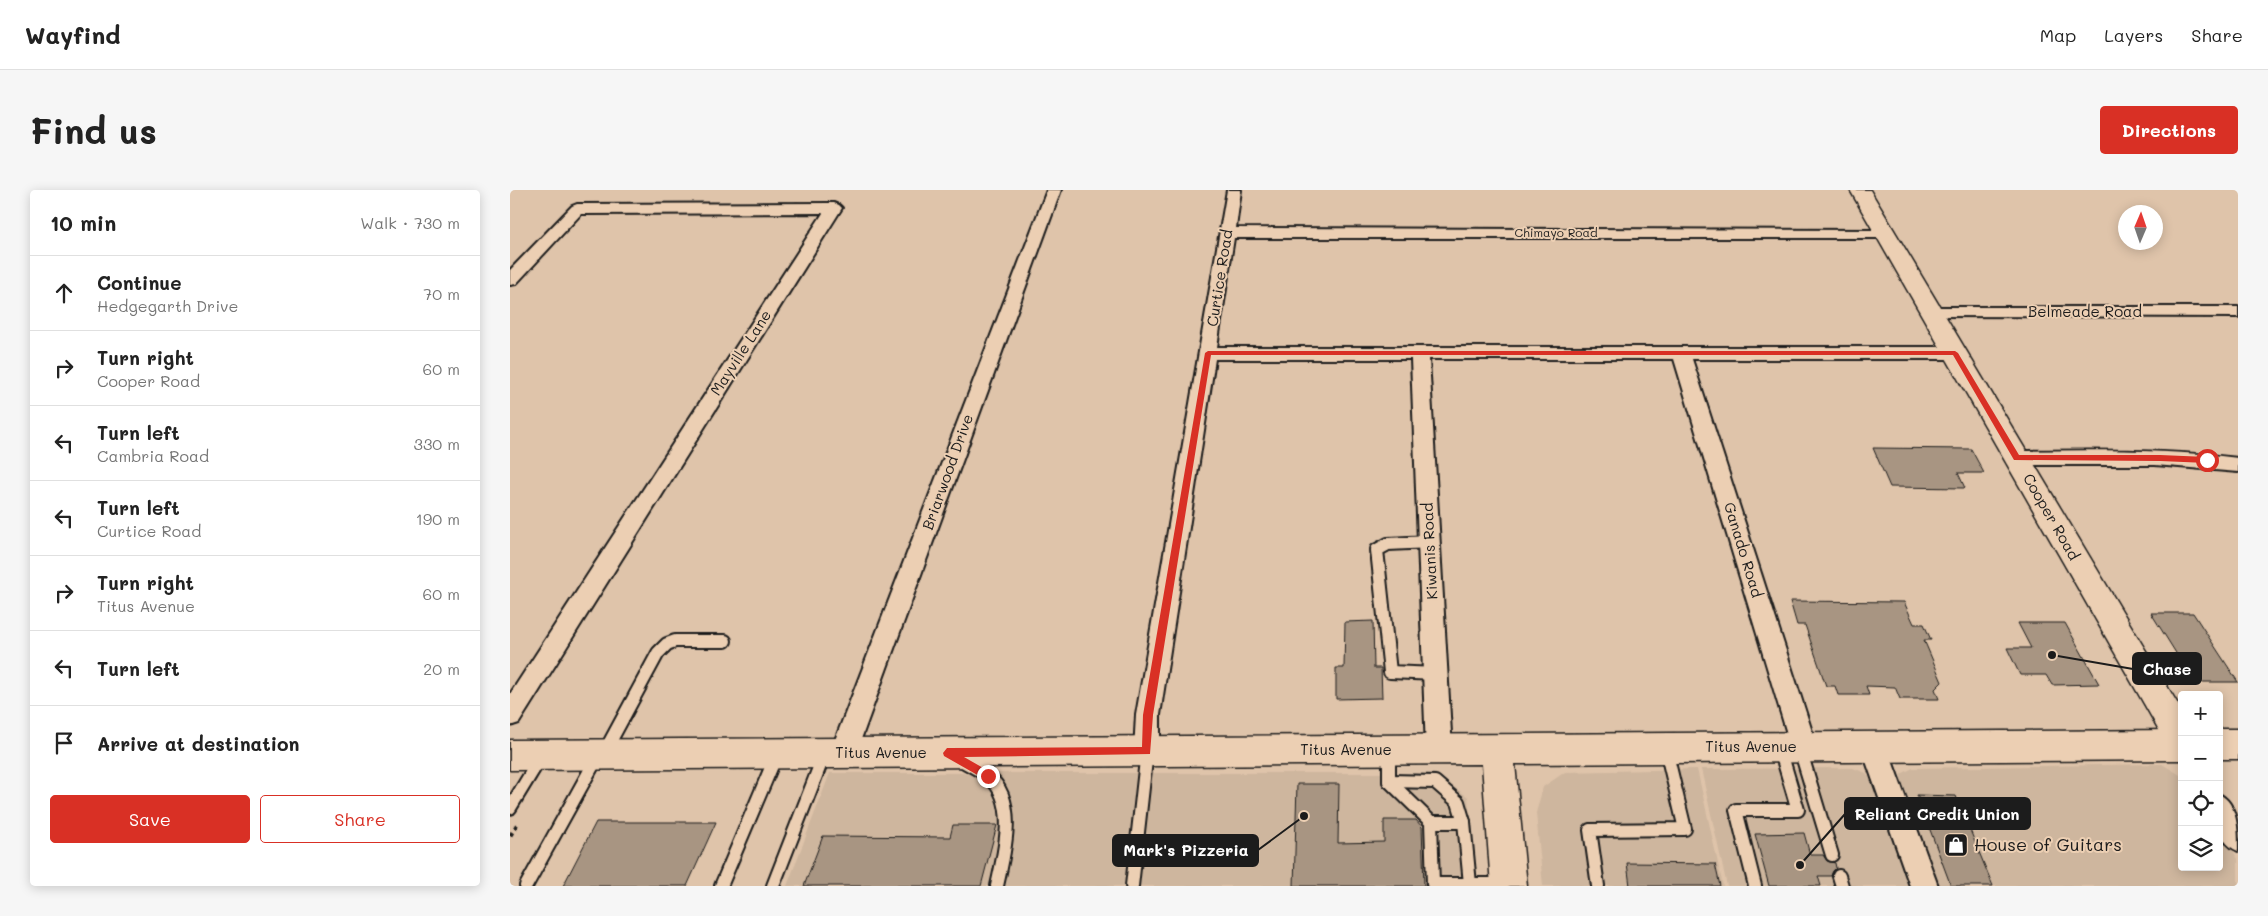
<!DOCTYPE html>
<meta charset="utf-8">
<style>
:root{--surface:#fff;--page:#f6f6f6;--text:#222;--muted:#767676;--line:#e0e0e0;--accent:#d93025}
body{margin:0;font-family:Mali,sans-serif;background:var(--page);color:var(--text)}
.controls{position:absolute;right:15px;bottom:15px;display:grid;overflow:hidden;border-radius:5px;box-shadow:0 2px 12px #0003}
.controls button{width:45px;height:45px;display:grid;place-items:center;padding:0;border:0;border-bottom:1px solid var(--line);background:var(--surface);color:var(--text);font:25px sans-serif}
.compass{position:absolute;left:1608px;top:15px;width:45px;height:45px;border-radius:50%;background:var(--surface);box-shadow:0 2px 12px #0003;rotate:2deg}
.stop{position:absolute;width:15px;height:15px;margin:-11px;border:4px solid #d93025;border-radius:50%;background:#fff}
.stop.end{background:#d93025;border-color:#fff;box-shadow:0 1px 5px #0008}
.list{margin:0;padding:0;list-style:none}
h2{display:flex;justify-content:space-between;align-items:center;height:65px;margin:0;padding:0 20px;font-size:21px}
h2 small{font-size:16px;font-weight:400;color:var(--muted)}
.list li{display:grid;grid-template-columns:32px 1fr auto;gap:15px;align-items:center;box-sizing:border-box;height:75px;padding:0 20px;border-top:1px solid var(--line)}
.list b{display:block;font-size:19px;white-space:nowrap}
.list p{margin:0;font-size:16px;white-space:nowrap;color:var(--muted)}
.list em{font-size:16px;font-style:normal;color:var(--muted)}
.actions{display:flex;gap:10px;padding:15px 20px}
.actions a{flex:1;padding:11px 0;border:1px solid var(--accent);border-radius:5px;text-align:center;font-size:18px;color:var(--accent)}
.actions .main{background:var(--accent);color:#fff}
.icon{flex:none;width:28px;height:28px;fill:none;stroke:currentColor;stroke-width:2;stroke-linecap:round;stroke-linejoin:round}
.map{position:relative;flex:none;width:1728px;height:696px;overflow:hidden;border-radius:5px}
header{display:flex;align-items:center;gap:30px;box-sizing:border-box;height:70px;padding:0 25px;background:var(--surface);border-bottom:1px solid var(--line)}
header strong{font-size:24px}
nav{display:flex;gap:28px;margin-inline-start:auto;font-size:18px}
.intro{display:flex;align-items:center;justify-content:space-between;box-sizing:border-box;height:120px;padding:0 30px}
h1{margin:0;font-size:35px}
.button{padding:12px 22px;border-radius:5px;background:var(--accent);color:#fff;font-size:18px;font-weight:700}
main{display:flex;gap:30px;padding:0 30px}
aside{flex:1;background:var(--surface);border-radius:5px;box-shadow:0 2px 12px #0003}
.map>svg:first-child{display:block}
.built{fill:#ceb69e}
.building{fill:#a89582;stroke:#1c1c1c}
.lines{fill:none;stroke-linecap:round;stroke-linejoin:round}
.service-casing{stroke:#1c1c1c;stroke-width:16}
.minor-casing{stroke:#1c1c1c;stroke-width:4}
.tertiary-casing{stroke:#1c1c1c;stroke-width:3}
.secondary-casing{stroke:#1c1c1c;stroke-width:3}
.path{stroke:#1c1c1c;stroke-width:4;stroke-dasharray:4.5 4.5;stroke-linecap:butt}
.service{stroke:#eccfb3;stroke-width:12}
.minor{fill:#eccfb3;fill-rule:evenodd}
.tertiary{fill:#eccfb3;fill-rule:evenodd}
.secondary{fill:#eccfb3;fill-rule:evenodd}
.route{fill:#d93025}
.labels{text-anchor:middle;stroke-width:4;stroke-linejoin:round;paint-order:stroke}
.far-street-label{font-size:12px;fill:#1c1c1c;stroke:#eccfb3}
.street-label{font-size:15px;fill:#1c1c1c;stroke:#eccfb3}
.near-poi-label{font-size:18px;fill:#1c1c1c;stroke:#eccfb3;text-anchor:start}
.leader{fill:none;stroke:#1c1c1c;stroke-width:2}
.callout-dot{fill:#1c1c1c;stroke:#eccfb3;stroke-width:2}
.callout{fill:#1c1c1c;stroke:#1c1c1c;stroke-width:2}
.callout-label{font-size:16px;text-anchor:middle;font-weight:bold;fill:#fff}
</style>
<header>
<strong>Wayfind</strong>
<nav><a>Map</a><a>Layers</a><a>Share</a></nav>
</header>
<div class="intro"><h1>Find us</h1><a class="button">Directions</a></div>
<main>
<aside>
<h2>10 min<small>Walk · 730 m</small></h2>
<ul class="list">
<li><svg class="icon" aria-label="ahead" viewBox="0 0 24 24"><path d="M12 20V5M6 11l6-6 6 6"/></svg><div><b>Continue</b><p>Hedgegarth Drive</p></div><em>70 m</em></li>
<li><svg class="icon" aria-label="right" viewBox="0 0 24 24"><path d="M7 20v-9h11M14 6l5 5-5 5"/></svg><div><b>Turn right</b><p>Cooper Road</p></div><em>60 m</em></li>
<li><svg class="icon" aria-label="left" viewBox="0 0 24 24"><path d="M17 20v-9H6M10 6l-5 5 5 5"/></svg><div><b>Turn left</b><p>Cambria Road</p></div><em>330 m</em></li>
<li><svg class="icon" aria-label="left" viewBox="0 0 24 24"><path d="M17 20v-9H6M10 6l-5 5 5 5"/></svg><div><b>Turn left</b><p>Curtice Road</p></div><em>190 m</em></li>
<li><svg class="icon" aria-label="right" viewBox="0 0 24 24"><path d="M7 20v-9h11M14 6l5 5-5 5"/></svg><div><b>Turn right</b><p>Titus Avenue</p></div><em>60 m</em></li>
<li><svg class="icon" aria-label="left" viewBox="0 0 24 24"><path d="M17 20v-9H6M10 6l-5 5 5 5"/></svg><div><b>Turn left</b></div><em>20 m</em></li>
<li><svg class="icon" aria-label="arrive" viewBox="0 0 24 24"><path d="M6 21V4h12l-3 4 3 4H6"/></svg><div><b>Arrive at destination</b></div></li>
</ul>
<div class="actions"><a class="main">Save</a><a>Share</a></div>
</aside>
<div class="map">
<svg width="1728" height="696" viewBox="0 0 1728 696">
<rect width="100%" height="100%" fill="#dfc4aa"/>
<filter id="ink" filterUnits="userSpaceOnUse"><feTurbulence type="fractalNoise" baseFrequency=".02" numOctaves="2"/><feDisplacementMap in="SourceGraphic" scale="10" xChannelSelector="R" yChannelSelector="G"/><feConvolveMatrix kernelMatrix="1 2 1 2 8 2 1 2 1" color-interpolation-filters="sRGB"/></filter>
<g filter="url(#ink)">
<g class="built">
<polygon points="1652,574 1672,586 1672,677 1709,677 1709,637 1728,669 1728,696 1426,696 1391,600 1391,584 1403,578"/>
<polygon points="1343,578 1356,583 1364,593 1399,696 1217,696 1191,579"/>
<polygon points="1187,579 1213,696 1033,696 1026,623 1033,597 1055,582"/>
<polygon points="320,583 925,583 958,607 966,696 277,696"/>
</g>
<g class="building">
<polygon points="1363,258 1461,259 1474,283 1448,283 1455,298 1380,297"/>
<polygon points="1280,411 1394,412 1404,434 1414,434 1421,450 1414,450 1432,492 1425,499 1429,509 1390,509 1385,497 1356,496 1359,505 1328,505 1325,496 1316,496 1295,435 1287,435"/>
<polygon points="1641,423 1683,423 1728,492 1684,492"/>
<polygon points="863,431 864,478 871,478 872,508 826,509 826,478 834,478 835,432"/>
<polygon points="1508,433 1555,433 1589,494 1542,495 1536,485 1510,485 1497,458 1521,458"/>
<polygon points="787,594 829,594 828,653 874,652 874,630 906,630 912,637 914,696 784,696"/>
<polygon points="1407,605 1446,606 1483,696 1441,696"/>
<polygon points="86,632 206,632 177,696 53,696"/>
<polygon points="443,635 487,635 471,696 294,696 313,646 440,647"/>
<polygon points="1294,643 1300,665 1313,665 1317,671 1325,673 1326,678 1323,681 1321,686 1308,686 1311,696 1259,696 1245,644"/>
<polygon points="1117,673 1205,674 1210,696 1120,696"/>
</g>
<g class="lines">
<defs>
<g id="service">
<polyline points="920,352 878,354 867,360 880,482 926,484"/>
<polyline points="1290,559 1322,665"/>
<polyline points="879,560 879,591 921,632 923,694 994,694"/>
<polyline points="94,563 148,463 157,454 165,451 215,451"/>
<path d="M451,570c9,5 19,10 27,16 31,25 16,77 9,110"/>
<polyline points="879,591 925,592 948,612 954,632 960,694"/>
<polyline points="0,618 31,567"/>
<polyline points="921,632 954,632"/>
<polyline points="1329,686 1332,696"/>
<polyline points="16,696 88,566"/>
<polyline points="211,696 266,566"/>
<polyline points="263,696 314,565"/>
<polyline points="622,696 637,561"/>
<polyline points="1088,696 1080,640 1175,639 1156,560"/>
<polyline points="1245,696 1226,620 1288,620 1270,559"/>
</g>
<g id="minor">
<polygon points="537,0 551,0 346,563 342,571 333,575 324,571 320,563"/>
<polygon points="717,0 731,0 726,38 1381,40 1383,43 1381,46 1375,48 724,48 707,157 1445,157 1451,159 1454,163 1451,167 1445,169 1182,169 1307,557 1303,565 1294,568 1285,565 1281,557 1164,169 919,169 942,560 938,568 929,571 920,568 916,560 901,169 705,169 650,525 650,561 646,569 637,573 628,569 624,561 626,525"/>
<polygon points="324,13 329,15 332,18 9,533 0,536 0,504 313,23 71,24 6,94 0,95 0,80 62,16 67,14"/>
<polygon points="1421,117 1728,117 1728,127 1415,126 1412,122 1415,118"/>
<path d="M1506,261c74,-1 148,-2 222,7v14l-83,-7h-139l-7,-2 -3,-5 3,-5z"/>
<polygon points="1364,546 1373,549 1377,557 1428,696 1400,696 1351,557 1355,549"/>
<path d="M1709,604c19,9 19,36 19,57 -24,-10 -19,-36 -19,-57z"/>
</g>
<polygon id="tertiary" points="1340,0 1360,0 1672,521 1672,566 1661,561"/>
<g id="secondary">
<rect x="1709" y="539" width="19" height="30"/>
<polygon points="1672,540 1672,570 1005,574 1017,696 981,696 972,574 0,580 0,550"/>
</g>
</defs>
<use href="#service" class="service-casing"/>
<use href="#minor" class="minor-casing"/>
<use href="#tertiary" class="tertiary-casing"/>
<use href="#secondary" class="secondary-casing"/>
<polyline class="path" points="0,646 9,631"/>
<use href="#service" class="service"/>
<use href="#minor" class="minor"/>
<use href="#tertiary" class="tertiary"/>
<use href="#secondary" class="secondary"/>
</g>
</g>
<polygon class="route" points="698,161 1445,161 1448,163 1509,265 1650,265 1697,267 1701,270 1697,273 1650,271 1504,270 1443,165 701,165 643,525 640,564 454,567 482,583 482,589 478,591 434,566 433,563 437,558 632,557 633,525 695,163"/>
<defs>
<symbol id="shop-square" viewBox="-11 -11 22 22"><rect x="-9" y="-9" width="18" height="18" rx="4" fill="#1c1c1c" stroke="#eccfb3"/><path d="M-5-2.5h2.3a2.7 3.5 0 0 1 5.4 0H5L5.5 6h-11ZM-1.5-2.5h3a1.5 2.3 0 0 0-3 0Z" fill="#fff"/></symbol>
</defs>
<g fill-rule="evenodd">
<use href="#shop-square" x="1432" y="641" width="28" height="28"/>
</g>
<g class="labels">
<g class="far-street-label">
<text x="1046" y="47">Chimayo Road</text>
</g>
<g class="street-label">
<text transform="translate(710 88) rotate(-81)" y="5">Curtice Road</text>
<text x="1575" y="127">Belmeade Road</text>
<text transform="translate(231 163) rotate(-57)" y="5">Mayville Lane</text>
<text transform="translate(438 282) rotate(-70)" y="5">Briarwood Drive</text>
<text transform="translate(1541 327) rotate(60)" y="5">Cooper Road</text>
<text transform="translate(1233 360) rotate(73)" y="5">Ganado Road</text>
<text transform="translate(920 361) rotate(-93)" y="5">Kiwanis Road</text>
<text x="1241" y="562">Titus Avenue</text>
<text x="836" y="565">Titus Avenue</text>
<text x="371" y="568">Titus Avenue</text>
</g>
<g class="near-poi-label">
<text x="1464" y="661">House of Guitars</text>
</g>
</g>
<path class="leader" d="M1542 465L1623 479M1290 675L1335 624M794 626L748 660"/>
<g class="callout-dot">
<circle cx="1542" cy="465" r="5"/>
<circle cx="1290" cy="675" r="5"/>
<circle cx="794" cy="626" r="5"/>
</g>
<g class="callout">
<rect x="1623" y="463" width="68" height="31" rx="5"/>
<rect x="1335" y="608" width="185" height="31" rx="5"/>
<rect x="603" y="645" width="145" height="31" rx="5"/>
</g>
<g class="callout-label">
<text x="1657" y="485">Chase</text>
<text x="1427" y="630">Reliant Credit Union</text>
<text x="676" y="666">Mark's Pizzeria</text>
</g>
</svg>
<div class="controls">
<button>+</button>
<button>−</button>
<button><svg class="icon" aria-label="locate" viewBox="0 0 24 24"><circle cx="12" cy="12" r="6"/><path d="M12 2v4M12 18v4M2 12h4M18 12h4"/></svg></button>
<button><svg class="icon" aria-label="layers" viewBox="0 0 24 24"><path d="M12 4l9 5-9 5-9-5zM3 14l9 5 9-5"/></svg></button>
</div>
<svg class="compass" viewBox="-18 -18 36 36"><path d="M0-13l5 13h-10z" fill="#e53935"/><path d="M0 13l5-13h-10z" fill="#767676"/></svg>
<div class="stop" style="left:1697px;top:270px"></div>
<div class="stop end" style="left:478px;top:586px"></div>
</div>
</main>
